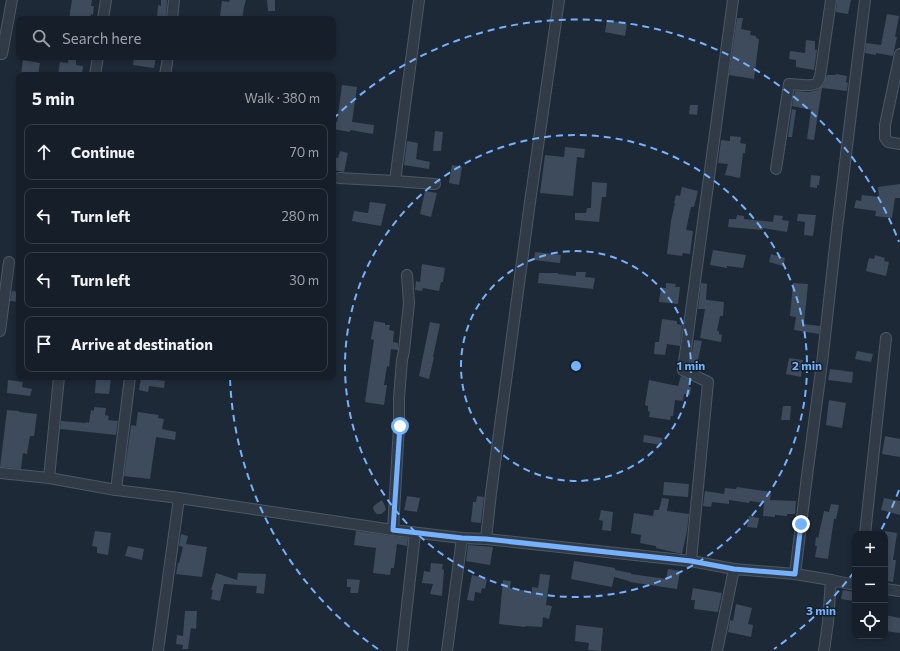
<!DOCTYPE html>
<meta charset="utf-8">
<style>
:root{--surface:#161f29;--page:#232c35;--text:#f1f3f6;--muted:#9ea2a8;--line:#353d46}
body{margin:0;font-family:Commissioner,sans-serif;background:var(--page);color:var(--text)}
.controls{position:absolute;right:12px;bottom:12px;display:grid;overflow:hidden;border-radius:8px;box-shadow:0 2px 6px #0003}
.controls button{width:36px;height:36px;display:grid;place-items:center;padding:0;border:0;border-bottom:1px solid var(--line);background:var(--surface);color:var(--text);font:20px sans-serif}
.stop{position:absolute;width:12px;height:12px;margin:-9px;border:3px solid #74b2ff;border-radius:50%;background:#fff}
.stop.end{background:#74b2ff;border-color:#fff;box-shadow:0 1px 4px #0008}
.list{margin:0;padding:0;list-style:none}
h2{display:flex;justify-content:space-between;align-items:center;height:52px;margin:0;padding:0 16px;font-size:17px}
h2 small{font-size:13px;font-weight:400;color:var(--muted)}
.list li{display:grid;grid-template-columns:26px 1fr auto;gap:12px;align-items:center;box-sizing:border-box;height:56px;margin:0 8px 8px;padding:0 8px;border:1px solid var(--line);border-radius:8px}
.list b{display:block;font-size:15px;white-space:nowrap}
.list em{font-size:13px;font-style:normal;color:var(--muted)}
.icon{flex:none;width:22px;height:22px;fill:none;stroke:currentColor;stroke-width:2;stroke-linecap:round;stroke-linejoin:round}
.map{position:relative;flex:none;width:900px;height:651px;overflow:hidden}
.search{position:absolute;background:var(--surface);box-shadow:0 2px 6px #0003;left:16px;top:16px;width:320px;height:44px;display:flex;align-items:center;gap:10px;box-sizing:border-box;padding:0 14px;border-radius:8px;color:var(--muted);font-size:15px}
.panel{position:absolute;background:var(--surface);box-shadow:0 2px 6px #0003;left:16px;top:72px;width:320px;height:308px;border-radius:8px}
.map>svg:first-child{display:block}
.building{fill:#3d4b5c}
.lines{fill:none;stroke-linecap:round;stroke-linejoin:round}
.street-casing{stroke:#4d5865;stroke-width:12}
.street{stroke:#303b47;stroke-width:10}
.route{stroke:#74b2ff;stroke-width:5}
.ring{fill:none;stroke:#74b2ff;stroke-width:2;stroke-dasharray:7 5}
.centre{fill:#74b2ff;stroke:#16202b;stroke-width:2}
.ring-label{font-size:12px;text-anchor:middle;font-weight:bold;fill:#74b2ff;stroke:#16202b;stroke-width:3;stroke-linejoin:round;paint-order:stroke}
</style>
<div class="map">
<svg width="900" height="651" viewBox="0 0 900 651">
<rect width="100%" height="100%" fill="#1d2937"/>
<g class="building">
<polygon points="72,0 92,0 91,6 94,6 93,15 91,14 90,19 69,19"/>
<polygon points="161,0 167,0 166,19 157,19 158,5 161,6"/>
<polygon points="230,0 246,0 244,7 242,19 220,17 222,1 229,2"/>
<polygon points="267,0 275,0 275,11 268,11"/>
<polygon points="837,0 851,0 848,14 836,12"/>
<polygon points="887,14 899,16 895,37 897,37 893,56 876,53 876,55 865,53 866,43 881,45"/>
<polygon points="737,18 743,18 741,29 751,31 750,35 756,36 756,38 759,39 754,79 729,75"/>
<polygon points="607,20 627,24 625,36 605,32"/>
<polygon points="806,40 815,41 815,50 817,50 814,70 796,67 796,60 789,59 790,51 805,53"/>
<polygon points="134,57 156,57 154,68 133,65"/>
<polygon points="68,58 76,58 76,65 83,66 82,75 58,75 60,62 68,63"/>
<polygon points="23,60 40,63 38,75 21,74"/>
<polygon points="836,74 847,76 846,82 848,83 847,91 822,88 814,140 807,139 811,110 792,106 795,91 809,92 818,90 823,85 827,75 836,75"/>
<polygon points="342,85 357,87 352,122 374,125 373,134 350,130 350,132 333,129 333,122 337,122"/>
<polygon points="690,105 698,105 697,115 689,114"/>
<polygon points="792,109 796,110 792,137 788,137"/>
<polygon points="435,131 443,132 441,151 433,151"/>
<polygon points="730,136 741,137 740,143 746,144 745,153 743,153 740,178 725,175 728,164 718,163 721,140 730,141"/>
<polygon points="407,141 418,143 416,159 430,162 429,169 404,165"/>
<polygon points="565,147 585,149 584,158 577,157 573,196 540,193 545,155 564,157"/>
<polygon points="340,151 348,153 344,172 333,170 333,157 338,158"/>
<polygon points="452,165 462,167 459,185 449,183"/>
<polygon points="811,175 820,176 819,185 817,185 817,188 810,187"/>
<polygon points="592,182 607,183 606,197 602,197 599,222 575,220 575,213 586,213 587,208 591,208"/>
<polygon points="900,184 900,198 895,198 892,218 875,216 876,211 854,208 856,200 861,201 862,195 879,197 878,187"/>
<polygon points="682,187 698,191 694,207 691,207 686,230 693,231 690,254 683,253 682,256 667,254 671,221 675,203 674,203 676,195 680,196"/>
<polygon points="425,191 437,193 431,217 420,214"/>
<polygon points="370,202 386,204 381,226 352,221 354,211 368,213"/>
<polygon points="798,214 816,215 813,236 804,235 805,222 797,221"/>
<polygon points="737,215 744,216 744,219 773,222 774,215 783,216 782,220 789,221 787,232 763,228 763,230 728,227 729,219 736,219"/>
<polygon points="713,250 746,255 743,268 727,266 727,268 710,265"/>
<polygon points="535,252 561,255 560,263 534,260"/>
<polygon points="771,254 785,258 783,266 769,262"/>
<polygon points="875,255 885,258 884,261 889,262 886,276 866,271 869,258 874,259"/>
<polygon points="422,264 445,268 443,282 441,282 439,291 423,288 422,291 415,290 416,281 420,282"/>
<polygon points="576,272 586,272 585,277 595,278 593,289 538,283 539,273 558,273 558,274 576,276"/>
<polygon points="666,283 676,284 675,287 680,287 678,304 659,302 661,288 666,288"/>
<polygon points="701,283 707,284 706,299 707,300 724,302 723,316 720,316 717,331 719,331 719,334 722,335 721,342 700,338 705,309 698,309"/>
<polygon points="793,283 808,284 804,324 820,326 819,334 794,330 796,317 790,316"/>
<polygon points="12,291 19,292 19,302 10,301"/>
<polygon points="662,319 677,321 677,324 682,325 682,327 680,346 667,344 665,355 654,354 655,342 659,342"/>
<polygon points="374,321 385,323 385,325 390,325 389,330 394,331 393,342 398,343 398,350 391,349 389,367 387,366 384,385 387,385 384,405 365,402 374,340 371,339"/>
<polygon points="430,322 440,324 433,357 434,357 429,379 419,376"/>
<polygon points="694,340 702,341 696,369 690,366"/>
<polygon points="857,351 873,354 871,362 855,359"/>
<polygon points="789,358 803,360 801,377 786,374"/>
<polygon points="830,369 853,372 852,383 828,380"/>
<polygon points="681,376 690,380 689,387 691,387 690,395 684,394 683,401 675,400 673,416 671,416 670,420 649,417 650,412 648,411 648,406 645,405 649,380 678,386"/>
<polygon points="96,377 111,379 109,394 95,393"/>
<polygon points="141,378 165,381 164,388 149,386 148,392 139,390"/>
<polygon points="8,380 23,382 22,387 32,389 30,396 7,393"/>
<polygon points="829,400 846,403 842,428 826,425"/>
<polygon points="783,406 791,406 790,420 781,420"/>
<polygon points="94,407 106,408 105,415 109,416 108,420 118,421 116,435 60,429 61,421 86,423 86,422 89,423 91,410 94,411"/>
<polygon points="7,410 19,411 19,412 37,414 34,436 30,436 27,454 23,453 21,469 0,467"/>
<polygon points="138,412 159,415 158,418 164,419 162,429 176,432 175,440 156,437 150,479 124,476 131,425 136,426"/>
<polygon points="644,435 662,438 661,445 643,442"/>
<polygon points="885,436 900,439 900,457 882,454"/>
<polygon points="664,482 689,484 688,497 663,495"/>
<polygon points="737,487 771,492 770,500 796,501 795,514 787,514 787,516 775,515 775,517 763,516 764,503 750,501 749,503 729,500 729,504 712,502 711,507 703,506 705,491 724,494 725,488 736,489"/>
<polygon points="407,496 420,498 417,512 404,510"/>
<polygon points="477,496 484,497 481,523 471,522 473,502 476,502"/>
<polygon points="662,498 669,499 667,511 689,514 687,531 682,554 656,548 656,546 640,543 641,535 631,533 634,513 653,516 654,510 659,510"/>
<polygon points="884,498 900,501 900,515 881,510"/>
<polygon points="382,500 385,506 386,510 381,514 377,514 374,511 373,507 376,504"/>
<polygon points="831,504 839,505 836,519 834,519 828,559 815,557 817,546 815,546 816,537 818,538 824,511 829,512"/>
<polygon points="601,510 613,512 611,531 602,530 603,521 599,520"/>
<polygon points="749,516 759,518 757,528 747,527"/>
<polygon points="95,531 111,533 108,555 97,553 97,547 92,546"/>
<polygon points="356,531 408,538 407,546 397,544 394,568 391,568 390,575 373,573 376,548 354,545"/>
<polygon points="885,531 897,533 893,560 896,560 893,582 885,581"/>
<polygon points="181,534 188,536 186,544 207,547 202,577 176,574 178,563 179,563 183,547 179,546"/>
<polygon points="468,545 493,547 490,565 466,561"/>
<polygon points="128,546 144,549 142,560 125,556"/>
<polygon points="574,561 615,568 615,570 631,573 631,574 666,579 668,569 680,571 677,589 630,582 629,581 614,577 612,587 571,579"/>
<polygon points="431,563 443,564 442,569 444,570 442,596 430,594 433,584 422,583 424,571 430,572"/>
<polygon points="216,573 237,580 238,573 266,574 264,594 256,593 257,586 224,584 220,601 211,599 213,590 211,590"/>
<polygon points="540,574 550,575 546,605 552,606 549,619 543,617 542,627 525,626 525,627 499,624 503,580 511,581 510,588 532,592 532,587 538,588"/>
<polygon points="472,575 487,579 485,589 482,588 481,593 475,592 474,601 467,600"/>
<polygon points="347,579 360,580 358,593 350,593 351,587 347,587"/>
<polygon points="693,588 722,593 718,612 694,609 695,600 691,600"/>
<polygon points="843,590 855,592 854,601 841,599"/>
<polygon points="736,604 752,608 748,624 753,625 751,637 728,632 730,620 733,621"/>
<polygon points="185,611 197,611 196,629 191,628 188,649 182,649 183,645 176,644 177,635 183,636"/>
<polygon points="885,615 900,618 900,633 885,631"/>
<polygon points="576,625 603,628 601,651 588,650 589,643 575,641"/>
</g>
<g class="lines">
<defs>
<g id="street">
<polyline points="103,19 106,0"/>
<polyline points="172,19 174,0"/>
<polyline points="2,54 12,0"/>
<polyline points="900,54 885,125 885,138 888,142 900,144"/>
<polyline points="95,75 98,57"/>
<polyline points="165,75 168,57"/>
<path d="M776,169l13,-85c6,0 24,3 28,-1 1,-1 2,-4 3,-6l11,-77"/>
<polyline points="339,178 395,181 435,184"/>
<polyline points="395,181 419,0"/>
<polyline points="0,331 9,262"/>
<polyline points="0,473 49,478 116,490 179,498 393,530 462,538 486,539 691,561 734,569 795,574 831,580 855,585"/>
<polyline points="49,478 59,377"/>
<polyline points="116,490 130,377"/>
<polyline points="393,530 399,426 399,398 402,360 404,351 409,303 407,275"/>
<polyline points="865,534 886,338"/>
<polyline points="486,539 491,493 530,202 559,0"/>
<polyline points="691,561 708,382 683,370 733,0"/>
<polyline points="795,574 807,476 823,355 837,228 865,0"/>
<polyline points="885,589 900,591"/>
<polyline points="158,651 179,498"/>
<polyline points="402,651 415,533"/>
<polyline points="447,651 462,538"/>
<polyline points="717,651 734,569"/>
<polyline points="824,651 828,622 831,580"/>
</g>
</defs>
<use href="#street" class="street-casing"/>
<use href="#street" class="street"/>
</g>
<g class="lines">
<polyline class="route" points="400,426 393,530 462,538 486,539 691,561 734,569 795,574 801,524"/>
</g>
<g class="ring">
<circle cx="576" cy="366" r="115"/>
<circle cx="576" cy="366" r="231"/>
<path d="M899 490A346 346 0 0 1 879 534M854 572A346 346 0 0 1 774 649M378 649A346 346 0 0 1 230 378M333 119A346 346 0 0 1 899 242"/>
</g>
<circle cx="576" cy="366" r="6" class="centre"/>
<g class="ring-label">
<text x="691" y="370">1 min</text>
<text x="807" y="370">2 min</text>
<text x="821" y="615">3 min</text>
</g>
</svg>
<div class="controls">
<button>+</button>
<button>−</button>
<button><svg class="icon" aria-label="locate" viewBox="0 0 24 24"><circle cx="12" cy="12" r="6"/><path d="M12 2v4M12 18v4M2 12h4M18 12h4"/></svg></button>
</div>
<div class="stop" style="left:400px;top:426px"></div>
<div class="stop end" style="left:801px;top:524px"></div>
<div class="search"><svg class="icon" aria-label="search" viewBox="0 0 24 24"><circle cx="10" cy="10" r="6"/><path d="M15 15l6 6"/></svg>Search here</div>
<section class="panel">
<h2>5 min<small>Walk · 380 m</small></h2>
<ul class="list">
<li><svg class="icon" aria-label="ahead" viewBox="0 0 24 24"><path d="M12 20V5M6 11l6-6 6 6"/></svg><div><b>Continue</b></div><em>70 m</em></li>
<li><svg class="icon" aria-label="left" viewBox="0 0 24 24"><path d="M17 20v-9H6M10 6l-5 5 5 5"/></svg><div><b>Turn left</b></div><em>280 m</em></li>
<li><svg class="icon" aria-label="left" viewBox="0 0 24 24"><path d="M17 20v-9H6M10 6l-5 5 5 5"/></svg><div><b>Turn left</b></div><em>30 m</em></li>
<li><svg class="icon" aria-label="arrive" viewBox="0 0 24 24"><path d="M6 21V4h12l-3 4 3 4H6"/></svg><div><b>Arrive at destination</b></div></li>
</ul>
</section>
</div>
